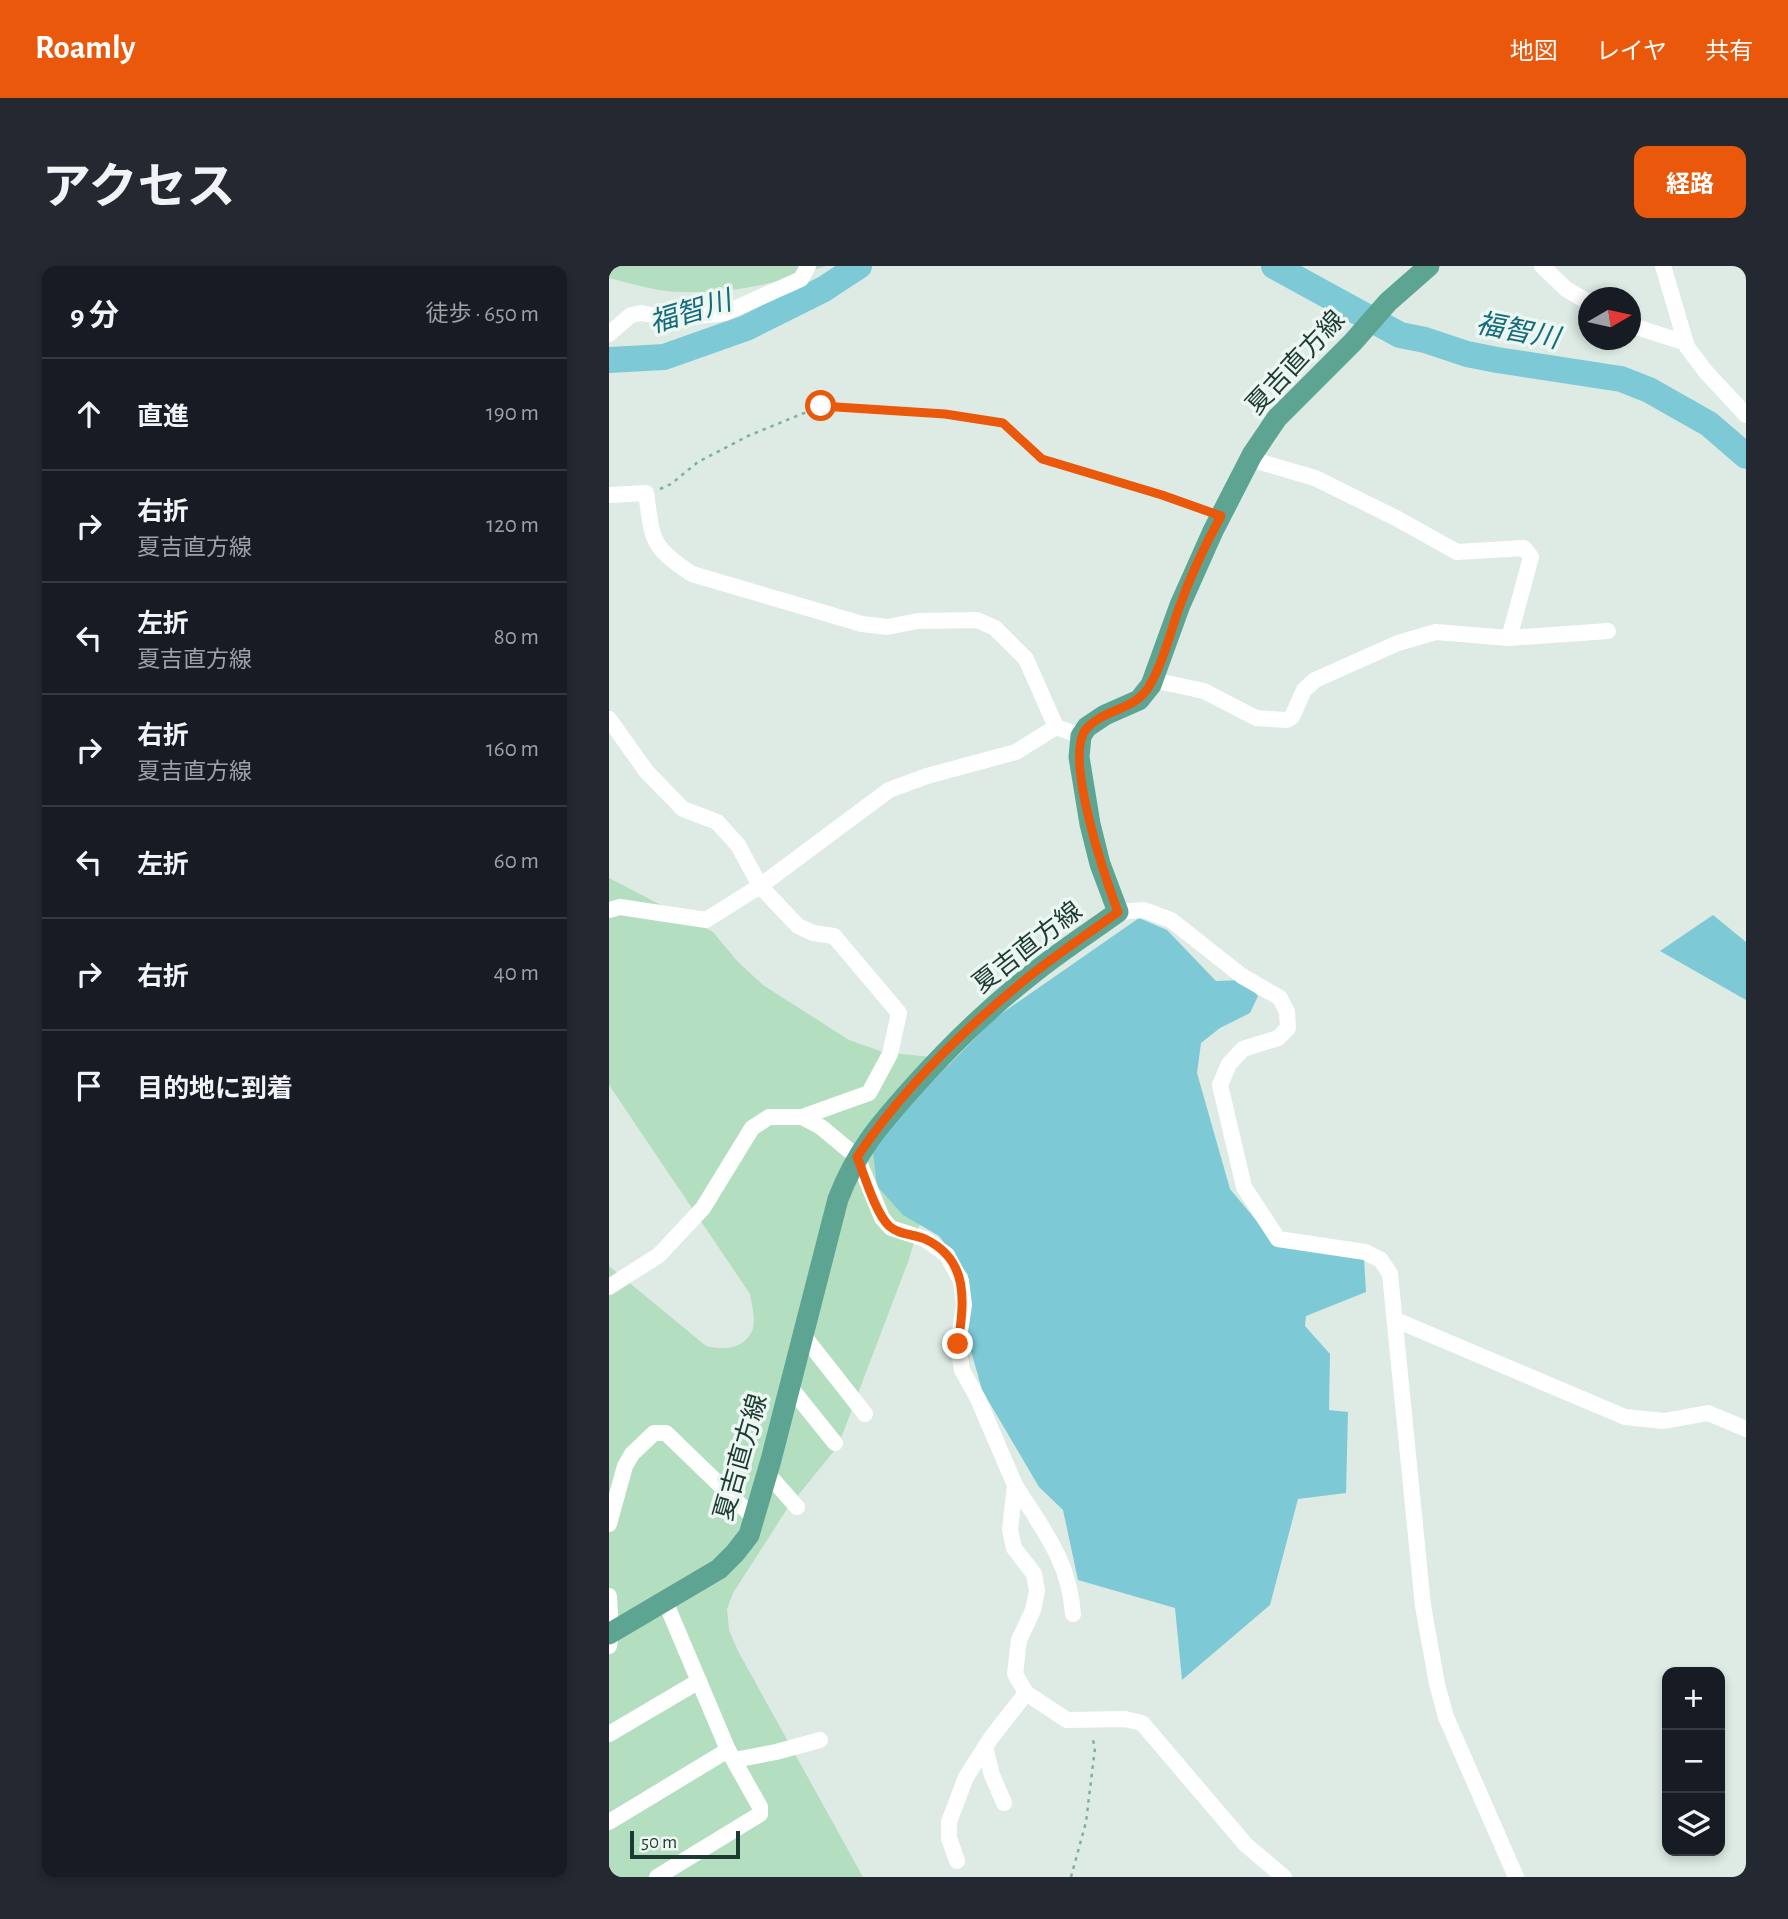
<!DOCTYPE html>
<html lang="ja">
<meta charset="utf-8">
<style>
:root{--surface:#171b24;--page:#242831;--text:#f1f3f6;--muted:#9ea1a6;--line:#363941;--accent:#ea580c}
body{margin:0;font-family:"Alegreya Sans","Noto Sans JP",sans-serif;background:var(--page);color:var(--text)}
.controls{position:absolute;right:21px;bottom:21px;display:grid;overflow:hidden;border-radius:14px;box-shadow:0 4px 10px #0003}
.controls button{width:63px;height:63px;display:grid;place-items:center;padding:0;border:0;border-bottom:2px solid var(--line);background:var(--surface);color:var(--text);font:35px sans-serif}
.compass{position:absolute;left:969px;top:21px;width:63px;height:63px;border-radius:50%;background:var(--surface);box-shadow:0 4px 10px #0003;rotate:81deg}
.scale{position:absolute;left:21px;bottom:18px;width:110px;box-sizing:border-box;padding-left:7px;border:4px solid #1d3b33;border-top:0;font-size:19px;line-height:24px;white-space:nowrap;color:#1d3b33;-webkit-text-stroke:5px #edf7f2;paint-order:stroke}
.stop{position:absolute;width:21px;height:21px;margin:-16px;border:5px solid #ea580c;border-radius:50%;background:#fff}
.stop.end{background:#ea580c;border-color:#fff;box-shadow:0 2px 7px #0008}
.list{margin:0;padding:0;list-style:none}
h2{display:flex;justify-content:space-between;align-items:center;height:91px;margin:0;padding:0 28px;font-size:30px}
h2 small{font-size:23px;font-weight:400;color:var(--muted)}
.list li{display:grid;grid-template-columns:46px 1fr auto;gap:21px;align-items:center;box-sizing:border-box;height:112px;padding:0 28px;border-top:2px solid var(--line)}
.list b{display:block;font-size:26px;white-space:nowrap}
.list p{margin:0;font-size:23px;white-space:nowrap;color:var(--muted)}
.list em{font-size:23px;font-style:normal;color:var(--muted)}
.icon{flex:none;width:38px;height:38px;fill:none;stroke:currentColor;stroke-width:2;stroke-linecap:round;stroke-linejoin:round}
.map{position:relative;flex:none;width:1137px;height:1611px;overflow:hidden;border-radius:14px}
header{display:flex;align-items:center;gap:42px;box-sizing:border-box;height:98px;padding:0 35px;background:var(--accent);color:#fff}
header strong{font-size:33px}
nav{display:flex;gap:38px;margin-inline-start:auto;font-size:24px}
.intro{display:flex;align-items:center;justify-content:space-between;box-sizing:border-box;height:168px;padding:0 42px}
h1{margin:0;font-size:49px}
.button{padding:18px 32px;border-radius:14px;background:var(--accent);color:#fff;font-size:24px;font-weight:700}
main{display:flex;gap:42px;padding:0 42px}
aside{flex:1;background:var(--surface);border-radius:14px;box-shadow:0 4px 10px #0003}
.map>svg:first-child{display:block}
.green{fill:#b3debf}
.water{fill:#7ec9d6}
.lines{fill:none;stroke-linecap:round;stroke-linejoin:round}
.river{stroke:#7ec9d6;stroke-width:26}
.path{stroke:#7ab1a0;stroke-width:2.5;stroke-dasharray:3.5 5;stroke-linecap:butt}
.minor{stroke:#fff;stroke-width:16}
.major{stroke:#5da592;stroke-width:21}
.route{stroke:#ea580c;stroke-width:9}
.labels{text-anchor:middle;stroke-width:7;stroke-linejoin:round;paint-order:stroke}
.street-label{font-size:26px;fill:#1d3b33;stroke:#edf7f2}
.water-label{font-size:28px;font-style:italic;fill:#136b7c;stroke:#edf7f2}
</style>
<header>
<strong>Roamly</strong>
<nav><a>地図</a><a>レイヤ</a><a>共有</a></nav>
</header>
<div class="intro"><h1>アクセス</h1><a class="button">経路</a></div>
<main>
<aside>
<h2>9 分<small>徒歩 · 650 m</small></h2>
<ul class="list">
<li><svg class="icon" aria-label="ahead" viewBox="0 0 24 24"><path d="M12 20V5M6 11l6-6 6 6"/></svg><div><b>直進</b></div><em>190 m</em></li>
<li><svg class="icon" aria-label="right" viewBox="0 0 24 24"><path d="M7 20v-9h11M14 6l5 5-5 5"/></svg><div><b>右折</b><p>夏吉直方線</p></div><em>120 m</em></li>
<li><svg class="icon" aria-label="left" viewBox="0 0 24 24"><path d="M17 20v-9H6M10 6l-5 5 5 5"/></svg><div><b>左折</b><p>夏吉直方線</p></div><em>80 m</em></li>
<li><svg class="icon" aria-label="right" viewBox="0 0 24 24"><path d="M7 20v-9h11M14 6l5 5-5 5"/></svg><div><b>右折</b><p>夏吉直方線</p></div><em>160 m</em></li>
<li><svg class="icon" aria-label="left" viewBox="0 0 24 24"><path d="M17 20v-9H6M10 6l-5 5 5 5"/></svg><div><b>左折</b></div><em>60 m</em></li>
<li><svg class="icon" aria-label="right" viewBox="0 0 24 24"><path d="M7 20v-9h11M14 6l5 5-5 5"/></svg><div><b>右折</b></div><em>40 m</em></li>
<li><svg class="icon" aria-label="arrive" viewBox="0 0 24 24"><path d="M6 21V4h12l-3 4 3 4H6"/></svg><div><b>目的地に到着</b></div></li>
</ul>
</aside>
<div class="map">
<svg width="1137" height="1611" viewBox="0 0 1137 1611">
<rect width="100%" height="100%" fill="#ddebe4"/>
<g class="green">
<path d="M0,0h216c-46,18 -92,27 -142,26 -25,0 -50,-8 -74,-14z"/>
<path d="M0,612l104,54 25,30 25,23 86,55 34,12 58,6 10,12 -8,79 -35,113 -70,184 -51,63 -54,84 -6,16 2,21 9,21 125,226h-254v-611l97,80c16,4 35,4 45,-13 6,-10 1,-28 -1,-39l-141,-209z"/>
</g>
<g class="water">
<polygon points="1104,649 1137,676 1137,734 1051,685"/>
<polygon points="530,652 558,664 607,715 634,714 649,730 641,747 611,762 592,777 588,807 621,923 667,978 755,992 757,1026 697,1050 696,1060 721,1088 720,1144 739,1146 737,1227 689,1233 661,1339 573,1414 566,1342 469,1314 454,1244 430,1221 373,1124 357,1067 359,1009 330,970 294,949 268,920 263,877 386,752"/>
</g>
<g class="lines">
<g class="river">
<polyline points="665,0 791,69 816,74 858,88 888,94 1012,113 1040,124 1100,158 1137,190"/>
<polyline points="0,94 55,91 137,62 215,23 250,0"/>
</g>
<g class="path">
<polyline points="51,223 62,218 89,196 139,170 212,140 336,148 394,157 433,193 595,244"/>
<polyline points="462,1611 477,1556 486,1482 483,1470"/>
</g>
<g class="minor">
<polyline points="933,0 957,23 979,36"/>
<polyline points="1054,0 1078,81 1097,106 1137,149"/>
<polyline points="1021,59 1077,77"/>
<polyline points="0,68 22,49 32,47 64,53 116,47 192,13 199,0"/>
<polyline points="641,193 706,212 787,252 848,286 915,282 922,291 900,372 999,365"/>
<path d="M0,229l37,-2c7,48 4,53 46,81l170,50 25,3 31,-6 59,-1 18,8 31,31 30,68 25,9"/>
<polyline points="544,414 595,425 647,452 678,454 683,451 695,424 706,414 789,377 827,366 900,372"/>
<polyline points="0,453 37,505 74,543 108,556 129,579 151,620 189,660 204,667 225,670 290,747 281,788 260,827 193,851"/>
<polyline points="0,644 11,641 97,654 151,620 280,524 318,510 407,486 447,461"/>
<polyline points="509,646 535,644 562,654 633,710 671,732 678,746 679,762 669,772 634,783 620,798 611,819 635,921 669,973 756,986 772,994 781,1008 814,1340 828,1418 837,1451 907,1611"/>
<polyline points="0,1021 50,989 94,942 143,862 160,851 193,851 212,861 248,891 273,952 282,962 316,973 338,989 352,1015 355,1039 349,1078 353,1104 369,1133 406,1219 401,1264 405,1282 425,1308 428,1325 424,1344 410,1374 406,1408 417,1427 458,1454 516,1453 533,1457 637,1579 675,1611"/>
<polyline points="787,1054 1016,1151 1055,1155 1099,1147 1137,1163"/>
<polyline points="194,1069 256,1148"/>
<polyline points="181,1121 226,1177"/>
<polyline points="158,1207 188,1241"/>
<path d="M406,1219c28,45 54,75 58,129"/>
<polyline points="0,1258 16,1200 23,1188 45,1167 57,1167 145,1252"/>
<polyline points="0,1330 2,1367 0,1380"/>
<polyline points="0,1468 90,1415"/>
<polyline points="376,1481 383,1509 395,1537"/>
<polyline points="125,1494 167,1486 211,1474"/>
<polyline points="0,1556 119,1484"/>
<polyline points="348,1595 340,1572 340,1556 357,1511 382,1472 417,1427"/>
<polyline points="48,1611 151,1548 151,1541 119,1484 56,1335"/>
</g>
<path class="major" d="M0,1368l110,-65 16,-16 14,-18 22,-75 67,-261c19,-49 42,-75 77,-114 36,-40 74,-77 116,-110 28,-23 58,-42 87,-63l-18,-48 -10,-40 -11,-67 2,-21 6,-9 18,-12 34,-15 12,-15 29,-80 33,-74 39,-76 25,-37 76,-76 35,-40 41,-36"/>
</g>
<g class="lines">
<path class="route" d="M212,140l124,8 58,9 39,36 120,36 59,21c-16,29 -31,61 -42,92 -9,25 -15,52 -28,75 -14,28 -44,24 -64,45 -25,25 19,152 31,184 -29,21 -59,41 -87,63 -65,52 -128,113 -174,182 8,19 18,55 32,69 10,9 25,8 36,13 45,21 39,64 33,105"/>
</g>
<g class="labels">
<g class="street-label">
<text transform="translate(686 96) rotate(-47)" y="9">夏吉直方線</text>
<text transform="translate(418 681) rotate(-38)" y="9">夏吉直方線</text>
<text transform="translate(131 1191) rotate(-74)" y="9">夏吉直方線</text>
</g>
<g class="water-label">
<text transform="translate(81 45) rotate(-17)" y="10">福智川</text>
<text transform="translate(909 64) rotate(11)" y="10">福智川</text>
</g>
</g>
</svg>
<div class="controls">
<button>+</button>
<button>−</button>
<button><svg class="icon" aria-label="layers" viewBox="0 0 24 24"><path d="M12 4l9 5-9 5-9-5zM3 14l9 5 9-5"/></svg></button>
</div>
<svg class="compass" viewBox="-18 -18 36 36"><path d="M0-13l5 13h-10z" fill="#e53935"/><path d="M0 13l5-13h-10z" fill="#9ea1a6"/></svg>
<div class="scale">50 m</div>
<div class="stop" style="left:212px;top:140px"></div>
<div class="stop end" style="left:349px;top:1078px"></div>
</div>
</main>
